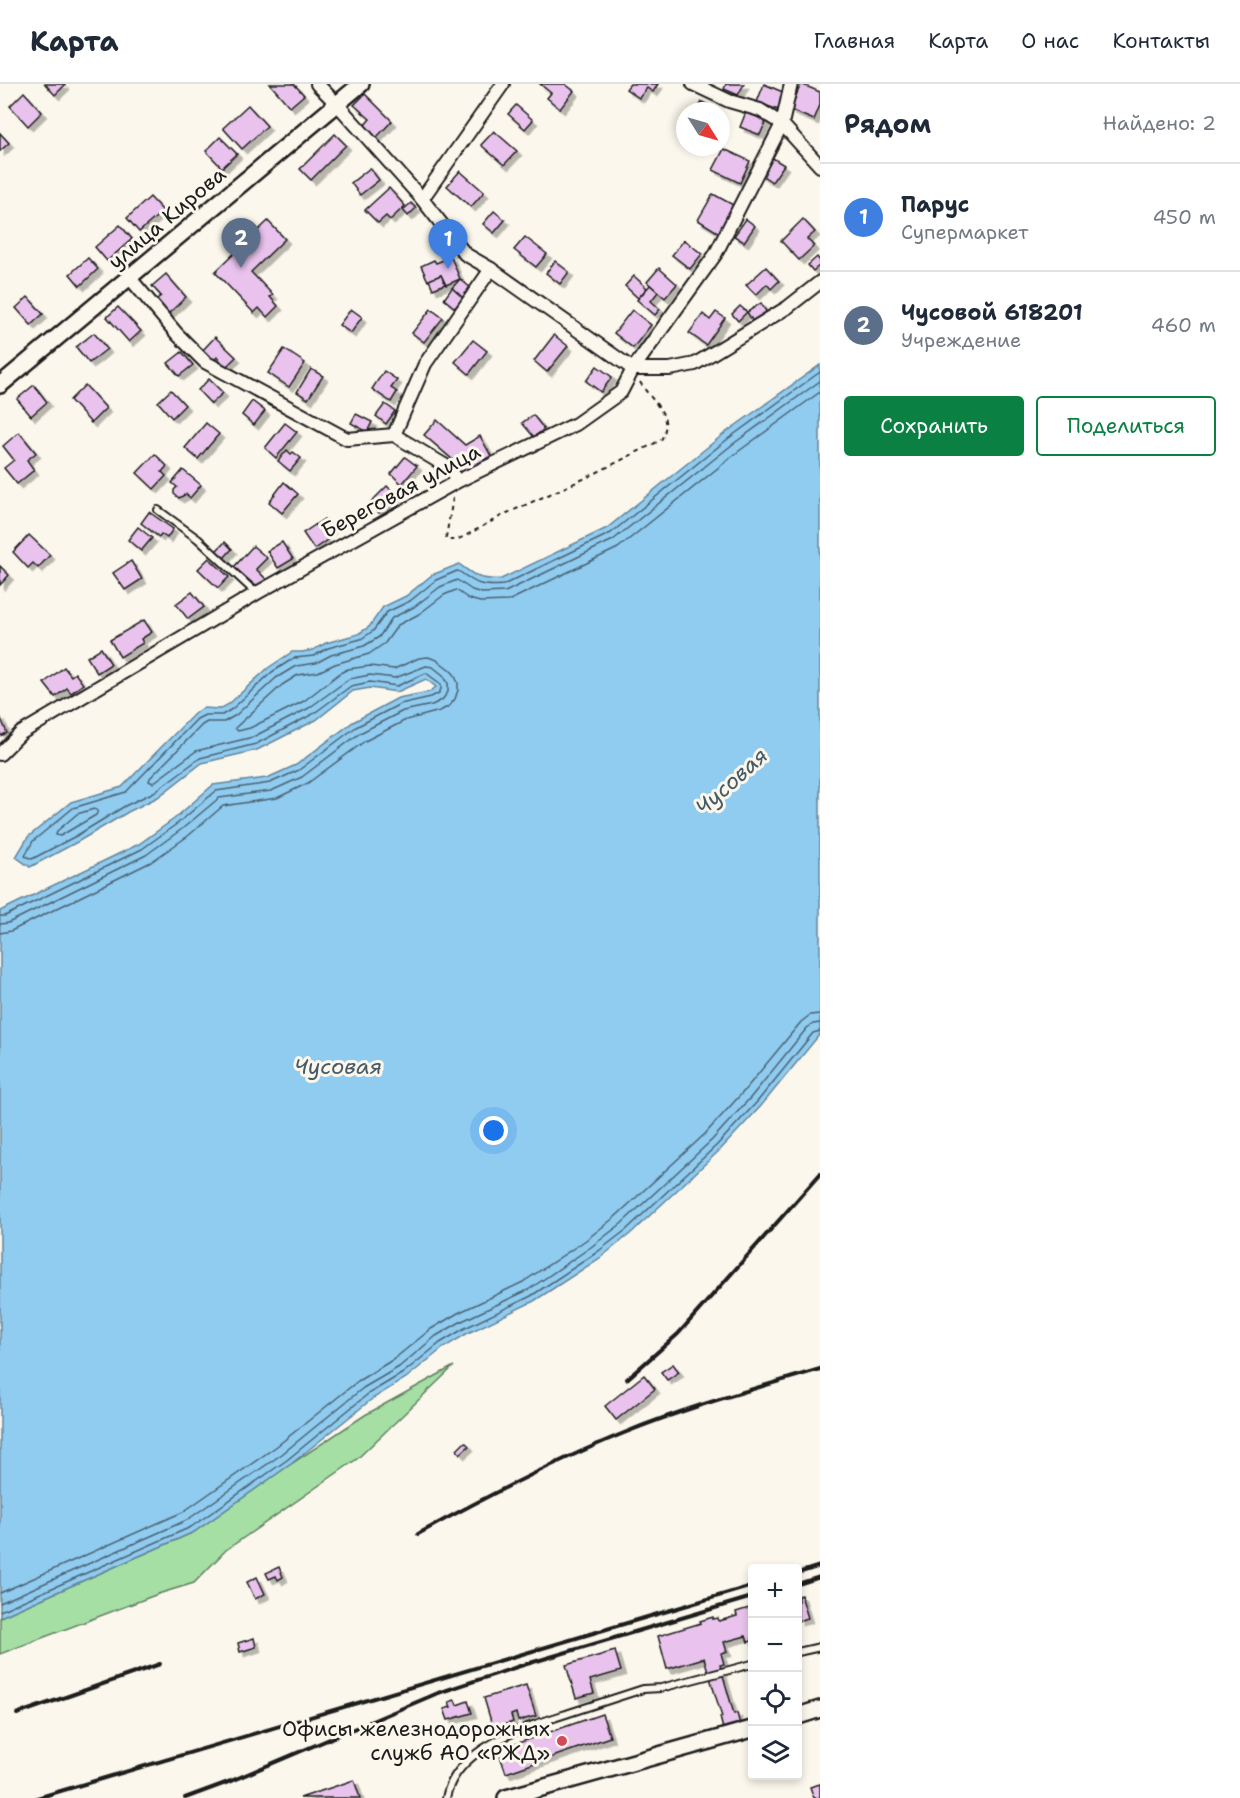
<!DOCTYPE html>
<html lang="ru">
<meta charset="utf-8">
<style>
:root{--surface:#fff;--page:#f2f2f3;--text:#1f2937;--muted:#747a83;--line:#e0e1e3;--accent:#0b8043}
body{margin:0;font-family:"Shantell Sans",sans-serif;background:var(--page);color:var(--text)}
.controls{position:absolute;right:18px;bottom:18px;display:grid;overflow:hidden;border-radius:6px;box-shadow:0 3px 9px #0003}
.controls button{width:54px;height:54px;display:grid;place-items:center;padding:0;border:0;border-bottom:2px solid var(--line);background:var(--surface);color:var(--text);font:30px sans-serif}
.compass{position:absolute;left:676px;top:18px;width:54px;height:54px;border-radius:50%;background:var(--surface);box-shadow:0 3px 9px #0003;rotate:127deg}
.you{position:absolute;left:494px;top:1047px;width:21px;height:21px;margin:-15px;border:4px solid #fff;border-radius:50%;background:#1a73e8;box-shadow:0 0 0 9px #1a73e833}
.badge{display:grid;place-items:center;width:39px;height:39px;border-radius:50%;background:var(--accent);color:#fff;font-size:20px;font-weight:700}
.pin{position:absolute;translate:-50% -50px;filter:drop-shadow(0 2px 3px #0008)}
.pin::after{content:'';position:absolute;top:32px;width:21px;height:18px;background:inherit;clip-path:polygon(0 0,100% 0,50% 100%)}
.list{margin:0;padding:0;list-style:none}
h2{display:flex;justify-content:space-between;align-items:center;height:78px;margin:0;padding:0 24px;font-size:26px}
h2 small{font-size:20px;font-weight:400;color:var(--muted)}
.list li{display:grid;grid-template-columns:39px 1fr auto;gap:18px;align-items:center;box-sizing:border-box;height:108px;padding:0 24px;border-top:2px solid var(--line)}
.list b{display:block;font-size:22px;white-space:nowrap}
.list p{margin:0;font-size:20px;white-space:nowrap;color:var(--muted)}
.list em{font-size:20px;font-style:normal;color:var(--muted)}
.actions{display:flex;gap:12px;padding:18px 24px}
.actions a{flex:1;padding:14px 0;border:2px solid var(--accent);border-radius:6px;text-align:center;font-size:21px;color:var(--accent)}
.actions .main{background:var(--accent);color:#fff}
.icon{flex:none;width:33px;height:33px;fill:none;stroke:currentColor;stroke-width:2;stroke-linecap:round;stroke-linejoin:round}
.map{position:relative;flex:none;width:820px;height:1714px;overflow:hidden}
header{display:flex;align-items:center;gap:36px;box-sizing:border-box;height:84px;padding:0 30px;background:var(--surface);border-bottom:2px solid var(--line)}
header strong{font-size:28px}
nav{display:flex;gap:33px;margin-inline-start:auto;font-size:21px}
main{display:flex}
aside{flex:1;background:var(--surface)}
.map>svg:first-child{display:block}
.green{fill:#a5dfa4;stroke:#607e60;stroke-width:1.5}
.water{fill:#90cbf0;stroke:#62859b;stroke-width:1.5}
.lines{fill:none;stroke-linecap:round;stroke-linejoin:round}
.shore{stroke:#4a6271;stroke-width:1.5}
.building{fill:#e9c3ed;stroke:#1c1c1c;stroke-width:1.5;filter:url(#shadow)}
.service-casing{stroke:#1c1c1c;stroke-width:10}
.minor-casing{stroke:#1c1c1c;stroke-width:16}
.tertiary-casing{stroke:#1c1c1c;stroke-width:20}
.path{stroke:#1c1c1c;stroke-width:2;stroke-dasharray:4.5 4.5;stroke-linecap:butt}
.service{stroke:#fbf7ec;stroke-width:6}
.minor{stroke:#fbf7ec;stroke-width:12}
.tertiary{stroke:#fbf7ec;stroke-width:15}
.rail{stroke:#1c1c1c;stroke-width:4}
.poi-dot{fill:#d1495b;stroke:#fbf7ec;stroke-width:2}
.labels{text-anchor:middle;stroke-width:6;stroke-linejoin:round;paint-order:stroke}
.street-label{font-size:21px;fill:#1c1c1c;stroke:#fbf7ec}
.poi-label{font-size:21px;fill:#1c1c1c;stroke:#fbf7ec;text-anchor:end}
.water-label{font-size:22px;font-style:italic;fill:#455966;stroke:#fbf7ec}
</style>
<header>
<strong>Карта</strong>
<nav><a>Главная</a><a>Карта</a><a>О нас</a><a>Контакты</a></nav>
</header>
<main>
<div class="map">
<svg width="820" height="1714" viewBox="0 0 820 1714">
<defs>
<filter id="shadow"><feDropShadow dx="4.5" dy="4.5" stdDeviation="0" flood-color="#0004"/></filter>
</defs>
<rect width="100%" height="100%" fill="#fbf7ec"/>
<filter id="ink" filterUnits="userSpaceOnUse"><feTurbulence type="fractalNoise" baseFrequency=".0167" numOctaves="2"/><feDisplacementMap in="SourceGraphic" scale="12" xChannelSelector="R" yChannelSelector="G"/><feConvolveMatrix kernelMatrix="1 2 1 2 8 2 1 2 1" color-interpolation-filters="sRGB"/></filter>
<g filter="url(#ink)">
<polygon class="green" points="454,1282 357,1375 226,1466 194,1499 158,1510 0,1570 0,1533 194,1448 291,1380 365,1331"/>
<path class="water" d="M820,281v669l-59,72 -40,43 -91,85 -30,24 -66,43 -66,32 -25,15 -37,30 -34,21 -81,65 -97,68 -194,85v-706l139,-67 35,-25 39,-34 54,-7 29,-13 57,-43 45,-24 31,-6 7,-5 -10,-8 -29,13 -27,-4 -17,3 -37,29 -59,30 -55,13 -44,34 -30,15 -49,29 -49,26 -14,-10 12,-20 43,-35 51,-15 72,-73 9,-6 17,1 9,-5 39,-36 24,-16h10l11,-2 13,-7 32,-9 11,-7 14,-20 23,-11 26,-21 27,-11c18,13 20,16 42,15l106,-51 118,-95z"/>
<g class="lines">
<g class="shore">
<polygon points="94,725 98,727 96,731 60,752 56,751 57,747 77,730"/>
<path d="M0,832h5l137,-67 36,-26 38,-32 54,-8 29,-13 57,-43 44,-23 31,-7 8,-4 2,-4v-5l-15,-11 -29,13 -27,-4 -19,4 -38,28 -57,30 -56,14 -46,34 -29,14 -49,30 -44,23 -7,-3 8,-15 40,-33 53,-16 71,-73 8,-4h17l10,-6 40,-37 22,-14 20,-2 14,-8 33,-9 12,-8 14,-19 23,-11 26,-21 21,-9 3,1c16,12 22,15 43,13l108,-52 118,-95 91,-66"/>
<polyline points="0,840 8,839 146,771 182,745 219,714 271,707 302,693 360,649 403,627 432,621 442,616 448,608 448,599 443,591 433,583 426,582 395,594 370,591 349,595 309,624 253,653 196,667 153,699 149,697 150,694 202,641 207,638 224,638 236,631 276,594 296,582 316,579 331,571 364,562 379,553 392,534 414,523 440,503 457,496 472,506 482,509 505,508 613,456 733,360 820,297"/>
<polyline points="0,849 11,847 151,778 188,752 223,722 277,714 308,699 365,657 406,636 440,627 449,622 455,615 458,606 458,599 454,590 449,585 437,576 428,573 419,574 394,585 370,582 348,585 340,589 304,617 250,644 238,647 235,644 282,601 298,591 318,588 335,580 369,570 385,559 398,541 419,530 444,511 456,506 469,515 480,518 508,517 618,464 739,367 820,308"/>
<polyline points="0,1509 183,1428 277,1362 358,1297 394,1275 431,1245 458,1229 523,1198 586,1156 615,1133 705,1050 744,1007 801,938 810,931 820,930"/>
<polyline points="0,1519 187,1436 282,1370 363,1304 399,1283 436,1252 462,1237 528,1206 591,1163 621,1140 712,1056 751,1013 807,944 813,940 820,939"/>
<polyline points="0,1527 191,1443 287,1376 368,1310 403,1289 440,1259 465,1244 531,1212 596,1169 626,1146 717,1061 757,1018 813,949 820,947"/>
</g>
</g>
<g class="building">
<polygon points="45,0 64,0 65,1 55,11"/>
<polygon points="270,0 294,0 304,11 290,23"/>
<polygon points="540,0 565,0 574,7 560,25 547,14 551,9"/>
<polygon points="630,0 658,0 653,8 647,4 639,14 626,5"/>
<polygon points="726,0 744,0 738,11 724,5"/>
<polygon points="764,0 785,9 778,26 757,18"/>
<polygon points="801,0 820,8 820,21 814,36 790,26"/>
<polygon points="24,8 42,28 28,42 10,22"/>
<polygon points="365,10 392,37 376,54 364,42 370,35 354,21"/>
<polygon points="702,18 717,26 716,27 697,27"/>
<polygon points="248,21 267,42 242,65 223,44"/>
<polygon points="516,21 533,36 525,45 508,30"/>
<polygon points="746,28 766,37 760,51 740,43"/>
<polygon points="494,47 517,67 504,81 481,61"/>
<polygon points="0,49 9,59 0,67"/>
<polygon points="335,50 346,61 311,96 300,85"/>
<polygon points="220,53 237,70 222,84 206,67"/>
<polygon points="724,65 750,77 740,99 713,86"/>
<polygon points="771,73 784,81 772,98 760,90"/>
<polygon points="370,84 379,96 360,111 351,99"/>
<polygon points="460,87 484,108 471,123 447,102"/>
<polygon points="389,104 405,122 390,136 386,132 378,139 365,126"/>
<polygon points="713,110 735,122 719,149 698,136"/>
<polygon points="150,113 163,127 139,148 127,134"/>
<polygon points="411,119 416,124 408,132 403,126"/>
<polygon points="494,127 505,136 494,149 483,140"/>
<polygon points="746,135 755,142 744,158 734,152"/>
<polygon points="803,135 815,148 807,155 814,162 799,176 781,157"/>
<polygon points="268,137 285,155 251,188 273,211 270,213 278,222 267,233 259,224 254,229 215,188"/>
<polygon points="120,141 132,155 107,177 95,163"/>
<polygon points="525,153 547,170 536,183 514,166"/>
<polygon points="684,156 702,170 690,185 672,171"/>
<polygon points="451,173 460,195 446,201 441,191 428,197 421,182 434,176 436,179"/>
<polygon points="817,173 820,177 820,181 813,187 808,181"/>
<polygon points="88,174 98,185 80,202 70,190"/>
<polygon points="555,177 569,188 560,200 546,189"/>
<polygon points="766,183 779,197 771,205 767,200 756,211 746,201"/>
<polygon points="659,184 677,200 665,214 647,198"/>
<polygon points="166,190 186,213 167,231 154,217 161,212 152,202"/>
<polygon points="441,191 445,200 433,205 429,196"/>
<polygon points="634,192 647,204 638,214 625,202"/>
<polygon points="460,195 471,204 463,214 452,204"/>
<polygon points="650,201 658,208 651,217 660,225 655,231 637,216"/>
<polygon points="452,204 463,214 455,224 444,215"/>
<polygon points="28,213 43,230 31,241 16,224"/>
<polygon points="761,219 767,229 753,238 747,228"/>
<polygon points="740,222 747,228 738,237 732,230"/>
<polygon points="118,223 141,247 129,258 107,233"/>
<polygon points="351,225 362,233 351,249 339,241"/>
<polygon points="431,225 443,234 424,258 412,249"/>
<polygon points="632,226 651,241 633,264 614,249"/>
<polygon points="716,228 725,234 706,261 689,249 703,230 710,236"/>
<polygon points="94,249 107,265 89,279 76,263"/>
<polygon points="554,251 568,262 547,288 534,277"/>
<polygon points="215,253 236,273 226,283 217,273 213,277 202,267"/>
<polygon points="473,256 487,267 469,290 455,278"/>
<polygon points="284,265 305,279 289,303 268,289"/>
<polygon points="182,268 193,281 179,292 168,279"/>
<polygon points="597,282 612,293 601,308 586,297"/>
<polygon points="311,285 323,292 308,315 297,308"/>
<polygon points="384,287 397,296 391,304 397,308 391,318 372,305"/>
<polygon points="209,295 223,309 211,320 198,306"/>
<polygon points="34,301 47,318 31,332 17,315"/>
<polygon points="85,301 106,324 91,339 70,316"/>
<polygon points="171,306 185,321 172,334 158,318"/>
<polygon points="252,317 265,327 254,341 242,331"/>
<polygon points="385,320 395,327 386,340 376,332"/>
<polygon points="356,330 372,338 367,348 351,339"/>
<polygon points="533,331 544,345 534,353 522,339"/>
<polygon points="437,336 465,361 480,352 491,372 460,390 453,376 424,351"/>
<polygon points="206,339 219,350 198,375 185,364"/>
<polygon points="285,339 297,348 276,374 265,364"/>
<polygon points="19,348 36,369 27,376 34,386 17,400 4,384 14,376 3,362"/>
<polygon points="287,366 291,370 293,368 301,374 290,387 278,377"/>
<polygon points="155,370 167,382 162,388 166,392 154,405 137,389"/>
<polygon points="405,373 417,382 402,400 391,390"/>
<polygon points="183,386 201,401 190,414 186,410 179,414 174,410 174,406 177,403 172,399"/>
<polygon points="284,398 298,410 282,429 269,418"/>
<polygon points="387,402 397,412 379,429 370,419"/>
<polygon points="149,428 173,445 167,454 161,450 159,453 141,439"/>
<polygon points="324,435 331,445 323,450 327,456 314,465 303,449"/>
<polygon points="138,443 152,454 141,467 128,456"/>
<polygon points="29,451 50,471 38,484 33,479 28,484 13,468"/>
<polygon points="225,458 232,465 224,474 216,467"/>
<polygon points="282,458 293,475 278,484 267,467"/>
<polygon points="253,462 267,474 256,485 266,495 258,504 234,483"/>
<polygon points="209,474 229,493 218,504 198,485"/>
<polygon points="131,477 142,495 125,506 113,489"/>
<polygon points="0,482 9,491 0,501"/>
<polygon points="192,508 204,523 188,535 176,520"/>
<polygon points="144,536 152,548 141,555 143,559 120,573 110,556"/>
<polygon points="101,564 111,580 97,589 87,573"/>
<polygon points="64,583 71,592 75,589 83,600 71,609 67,604 55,613 44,599"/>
<polygon points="0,632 7,649 0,652"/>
<polygon points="673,1280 679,1288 667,1296 661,1288"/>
<polygon points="644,1291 655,1305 616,1336 605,1322"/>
<polygon points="465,1358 469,1362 460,1370 457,1366"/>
<polygon points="279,1483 283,1493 278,1496 276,1492 269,1495 266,1489"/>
<polygon points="257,1493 265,1510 255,1515 247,1498"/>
<polygon points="801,1511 808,1534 798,1537 798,1512"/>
<polygon points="752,1523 752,1557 748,1558 746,1552 724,1558 727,1568 721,1569 724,1580 720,1581 734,1630 737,1629 740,1641 723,1645 720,1633 722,1633 704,1574 667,1585 658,1552 701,1539 700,1537 713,1533 713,1535 718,1534 719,1537 737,1532 736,1528"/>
<polygon points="254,1554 256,1563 240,1568 238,1559"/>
<polygon points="615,1567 621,1587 590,1596 594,1609 576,1614 566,1581"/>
<polygon points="526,1601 536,1632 518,1637 516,1629 511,1631 513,1638 493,1644 484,1614"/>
<polygon points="455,1616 457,1621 468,1617 472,1629 448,1636 444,1625 451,1623 449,1618"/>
<polygon points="602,1630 610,1653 506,1689 498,1666"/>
<polygon points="354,1696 360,1714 300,1714"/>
<polygon points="820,1700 820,1714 814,1714 810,1703"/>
</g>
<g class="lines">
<defs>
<g id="service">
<polyline points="158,426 198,455 256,509"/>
<polyline points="798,1568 820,1563"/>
<path d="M446,1714c10,-51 80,-71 123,-85 24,-8 49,-16 74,-24l18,-1 91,-24"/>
</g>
<g id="minor">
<polyline points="317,0 337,20 422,115 465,170 491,185 633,285 715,171 782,40 791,0"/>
<polyline points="693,0 729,17 760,26 782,40 820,82"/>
<polyline points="422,115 503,0"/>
<polyline points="129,193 177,250 205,278 347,355 394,351 451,385 456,398"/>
<polyline points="394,351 425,280 491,185"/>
<polyline points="0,670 21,649 257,509 456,398 576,340 621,308 633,285 670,285 695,280 788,223 820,198"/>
</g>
<g id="tertiary">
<polyline points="0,301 361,0"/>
<polyline points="798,1632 820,1625"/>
<polyline points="506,1714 752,1645"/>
</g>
</defs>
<use href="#service" class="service-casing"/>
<use href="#minor" class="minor-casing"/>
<use href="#tertiary" class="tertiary-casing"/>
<path class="path" d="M453,414l-7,39 2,3h8l9,-4 40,-22 83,-37 73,-37c14,-25 -9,-37 -21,-58"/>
<use href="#service" class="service"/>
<use href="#minor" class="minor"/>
<use href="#tertiary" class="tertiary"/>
<g class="rail">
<polyline points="627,1295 678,1250 820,1090"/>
<path d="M418,1450c67,-37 135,-72 206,-101 63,-26 130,-44 196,-64"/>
<polyline points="798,1489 820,1482"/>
<polyline points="798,1500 820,1493"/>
<polyline points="17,1630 160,1580"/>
<polyline points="37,1714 752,1502"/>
<polyline points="185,1714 231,1697 438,1609 520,1582 752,1513"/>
</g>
</g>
</g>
<circle class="poi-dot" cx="562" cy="1657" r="6"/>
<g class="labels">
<g class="street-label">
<text transform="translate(167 134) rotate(-40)" y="7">улица Кирова</text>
<text transform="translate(401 407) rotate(-28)" y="7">Береговая улица</text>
</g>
<g class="poi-label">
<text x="550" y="1652">Офисы железнодорожных<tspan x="550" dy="24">служб АО «РЖД»</tspan></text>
</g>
<g class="water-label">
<text transform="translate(731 697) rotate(-42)" y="8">Чусовая</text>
<text x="338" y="990">Чусовая</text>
</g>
</g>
</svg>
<div class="controls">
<button>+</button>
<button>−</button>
<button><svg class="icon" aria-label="locate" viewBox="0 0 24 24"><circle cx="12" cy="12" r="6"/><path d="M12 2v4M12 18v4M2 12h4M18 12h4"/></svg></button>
<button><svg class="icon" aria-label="layers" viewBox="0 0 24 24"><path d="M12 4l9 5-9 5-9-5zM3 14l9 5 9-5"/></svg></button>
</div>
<svg class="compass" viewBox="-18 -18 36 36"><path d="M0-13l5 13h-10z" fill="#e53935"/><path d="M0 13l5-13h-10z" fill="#747a83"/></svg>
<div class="you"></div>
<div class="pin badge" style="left:448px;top:185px;background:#3f7fe0">1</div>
<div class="pin badge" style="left:241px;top:184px;background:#5c6f8a">2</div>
</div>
<aside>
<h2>Рядом<small>Найдено: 2</small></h2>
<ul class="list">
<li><span class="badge" style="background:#3f7fe0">1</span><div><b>Парус</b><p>Супермаркет</p></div><em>450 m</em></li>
<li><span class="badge" style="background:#5c6f8a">2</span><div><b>Чусовой 618201</b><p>Учреждение</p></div><em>460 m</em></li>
</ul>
<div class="actions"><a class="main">Сохранить</a><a>Поделиться</a></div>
</aside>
</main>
